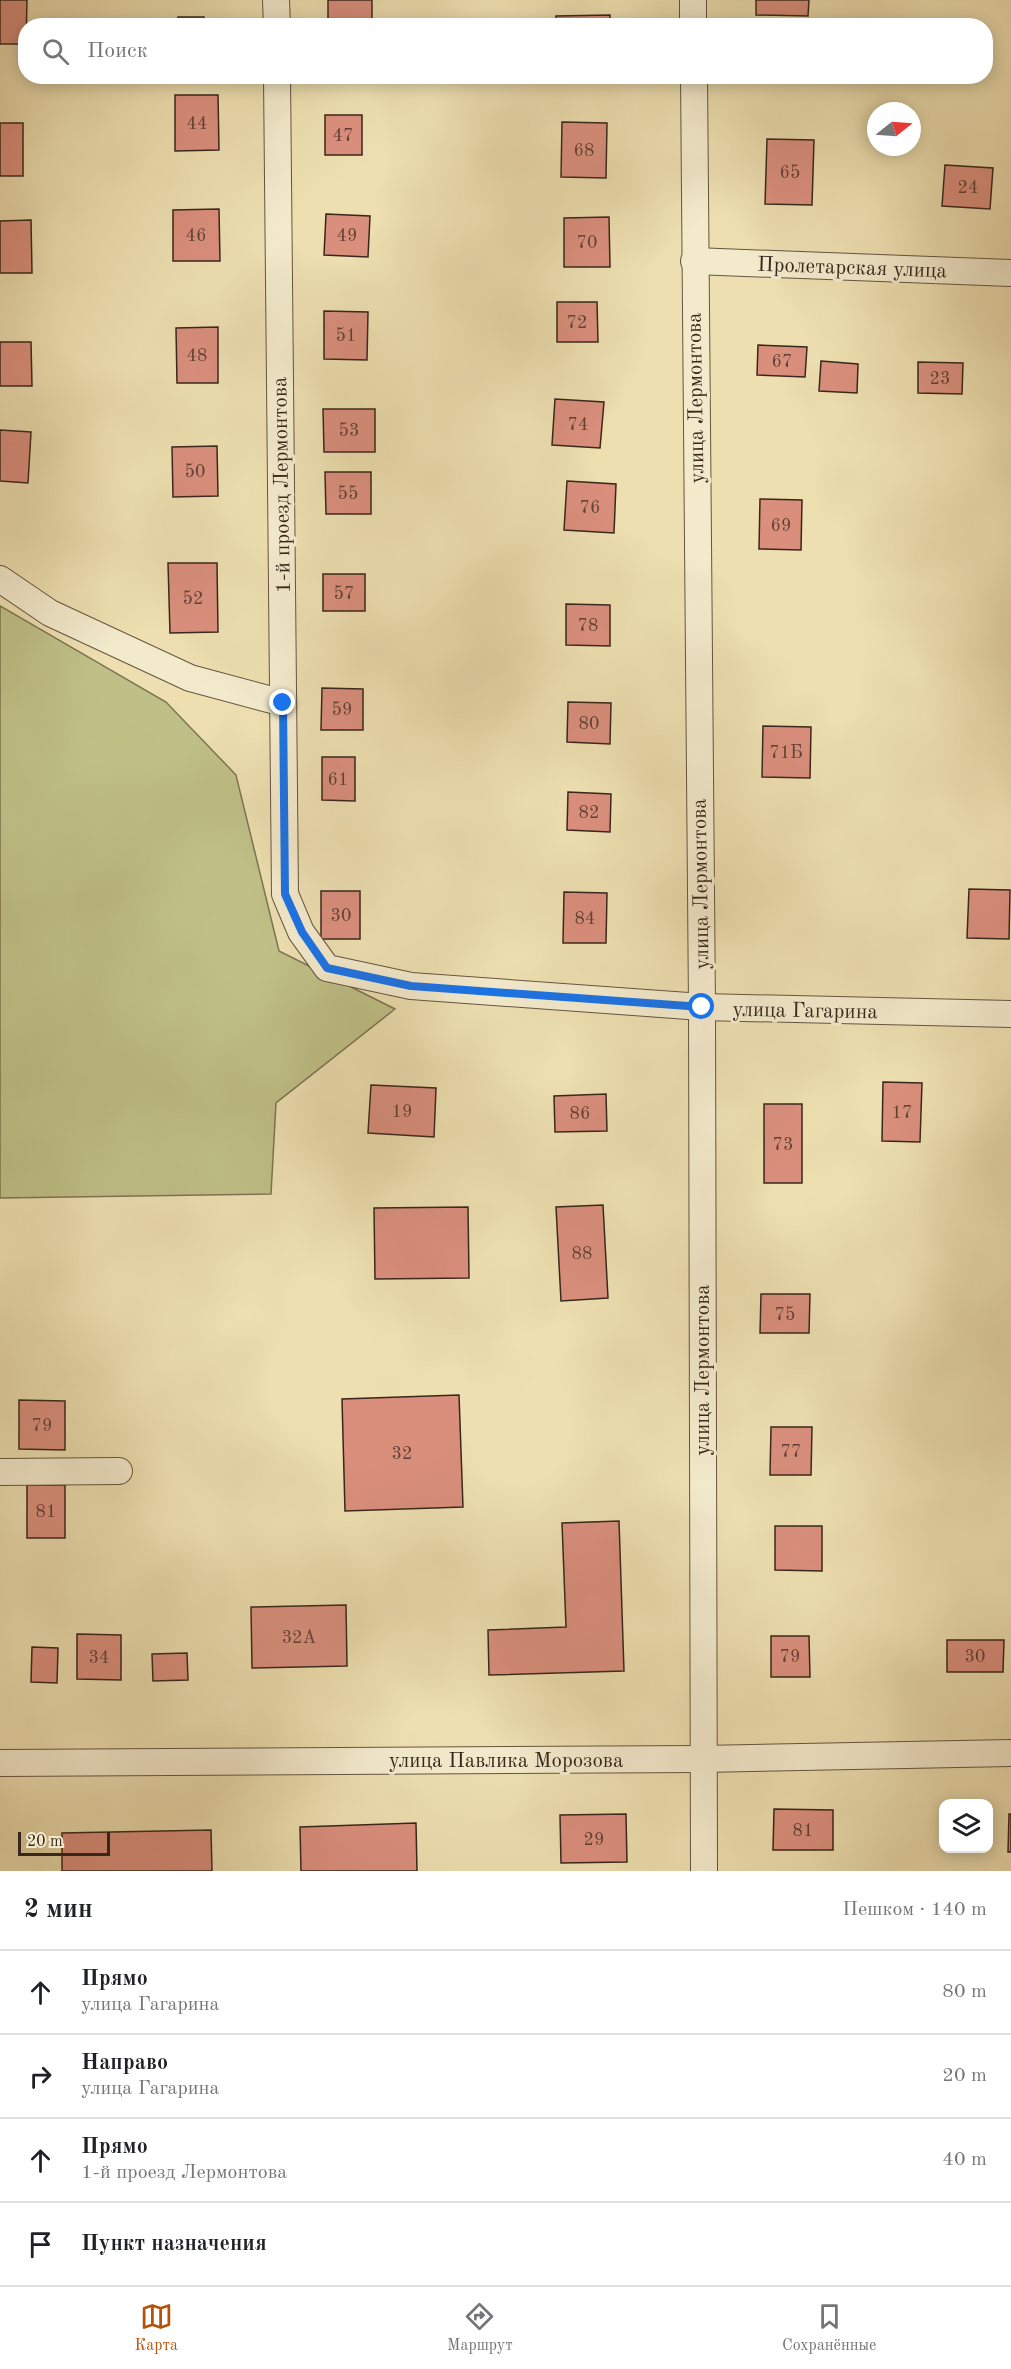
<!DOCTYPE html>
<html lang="ru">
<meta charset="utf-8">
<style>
:root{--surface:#fff;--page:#f6f6f6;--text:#202124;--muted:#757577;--line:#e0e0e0;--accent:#b45309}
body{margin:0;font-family:"Old Standard TT",serif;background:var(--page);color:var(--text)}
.controls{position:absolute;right:18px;bottom:18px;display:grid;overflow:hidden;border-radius:12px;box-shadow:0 3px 15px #0003}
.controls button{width:54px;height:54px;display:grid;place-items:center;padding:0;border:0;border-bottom:2px solid var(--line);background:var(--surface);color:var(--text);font:30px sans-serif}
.compass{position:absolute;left:867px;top:102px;width:54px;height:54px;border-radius:50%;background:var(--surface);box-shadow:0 3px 15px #0003;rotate:73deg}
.scale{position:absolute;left:18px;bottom:15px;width:92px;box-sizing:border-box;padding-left:6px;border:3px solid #38271c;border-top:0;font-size:16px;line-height:21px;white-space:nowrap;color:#38271c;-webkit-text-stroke:4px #f3eacc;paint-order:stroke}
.stop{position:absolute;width:18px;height:18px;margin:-14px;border:4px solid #1a73e8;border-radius:50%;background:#fff}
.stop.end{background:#1a73e8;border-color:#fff;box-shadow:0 2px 6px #0008}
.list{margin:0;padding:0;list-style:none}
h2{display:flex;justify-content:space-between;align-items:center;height:78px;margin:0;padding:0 24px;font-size:26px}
h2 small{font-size:20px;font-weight:400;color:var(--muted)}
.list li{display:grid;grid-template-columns:39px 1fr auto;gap:18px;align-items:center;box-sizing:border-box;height:84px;padding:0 24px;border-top:2px solid var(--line)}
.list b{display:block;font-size:22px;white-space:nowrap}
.list p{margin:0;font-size:20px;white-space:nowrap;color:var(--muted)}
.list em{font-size:20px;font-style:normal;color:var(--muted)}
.icon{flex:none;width:33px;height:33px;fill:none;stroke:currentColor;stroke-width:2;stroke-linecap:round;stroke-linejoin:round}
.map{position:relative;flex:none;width:1011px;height:1871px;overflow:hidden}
.search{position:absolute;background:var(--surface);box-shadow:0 3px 15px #0003;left:18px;right:18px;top:18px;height:66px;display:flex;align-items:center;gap:15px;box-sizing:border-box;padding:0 21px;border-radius:24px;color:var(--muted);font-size:22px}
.sheet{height:414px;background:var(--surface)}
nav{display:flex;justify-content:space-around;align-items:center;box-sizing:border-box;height:84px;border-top:2px solid var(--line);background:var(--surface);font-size:16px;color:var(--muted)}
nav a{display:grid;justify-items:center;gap:3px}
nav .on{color:var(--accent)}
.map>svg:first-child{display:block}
.green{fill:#bfc087;stroke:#7c7452;stroke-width:1.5}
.building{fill:#da8f7d;stroke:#38271c;stroke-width:1.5}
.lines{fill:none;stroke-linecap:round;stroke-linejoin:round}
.street-casing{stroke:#655541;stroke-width:28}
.street{stroke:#f3eacc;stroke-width:26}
.route{stroke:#1a73e8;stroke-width:8}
.labels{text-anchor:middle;stroke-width:6;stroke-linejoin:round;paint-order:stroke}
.number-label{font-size:18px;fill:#604134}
.street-label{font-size:21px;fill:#38271c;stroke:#f3eacc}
</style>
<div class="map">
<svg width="1011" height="1871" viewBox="0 0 1011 1871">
<rect width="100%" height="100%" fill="#eddfb0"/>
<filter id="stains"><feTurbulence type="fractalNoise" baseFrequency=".00333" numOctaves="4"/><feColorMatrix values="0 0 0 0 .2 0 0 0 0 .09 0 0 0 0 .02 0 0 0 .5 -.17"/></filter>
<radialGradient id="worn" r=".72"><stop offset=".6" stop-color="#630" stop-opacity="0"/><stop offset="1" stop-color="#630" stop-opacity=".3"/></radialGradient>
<polygon class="green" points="0,606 166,702 236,775 279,951 395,1009 276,1103 271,1194 0,1198"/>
<g class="building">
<polygon points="0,0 27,0 26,44 0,44"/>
<rect x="328" y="0" width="44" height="26"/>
<polygon points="756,0 809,0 808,16 756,15"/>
<polygon points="610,15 610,26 556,26 556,16"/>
<rect x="178" y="17" width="26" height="9"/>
<polygon points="175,95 218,95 219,150 175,151"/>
<rect x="325" y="115" width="37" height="40"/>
<polygon points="562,122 607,123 606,178 561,177"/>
<rect x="0" y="123" width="23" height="53"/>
<polygon points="767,139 814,140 812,205 765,204"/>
<polygon points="945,165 993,168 990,209 942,206"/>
<polygon points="219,209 220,261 173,261 173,210"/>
<polygon points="326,214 370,216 368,257 324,255"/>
<polygon points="609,217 610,267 564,267 564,218"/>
<polygon points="31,220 32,273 0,273 0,221"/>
<polygon points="557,302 597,302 598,342 557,342"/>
<polygon points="324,311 368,312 367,360 324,359"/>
<polygon points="218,327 218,383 177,383 176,328"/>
<polygon points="0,342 31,342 32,386 0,386"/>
<polygon points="758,345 807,347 805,377 757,375"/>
<polygon points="821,361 858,364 857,393 819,391"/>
<polygon points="918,362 963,363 962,394 918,393"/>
<polygon points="555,399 604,402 600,448 552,445"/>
<polygon points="323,409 375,409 375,452 324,452"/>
<polygon points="0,430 31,432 28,483 0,481"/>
<polygon points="217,446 218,496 173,497 172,447"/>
<polygon points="325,472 371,472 371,514 326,514"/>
<polygon points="567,481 616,484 614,533 564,530"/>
<polygon points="760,499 802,500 801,550 759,549"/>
<polygon points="168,563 217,563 218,632 170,633"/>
<rect x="323" y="574" width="42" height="37"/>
<polygon points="566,604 610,605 610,646 566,645"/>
<polygon points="322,688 363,689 363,730 321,730"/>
<polygon points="568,702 611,703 610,744 567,742"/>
<polygon points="763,726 811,727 810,778 762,777"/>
<polygon points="322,757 355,757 355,801 322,800"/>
<polygon points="568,792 611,794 610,832 567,830"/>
<polygon points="969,889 1010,890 1009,939 967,938"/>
<rect x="321" y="891" width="39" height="48"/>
<polygon points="564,892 607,893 606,943 563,943"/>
<polygon points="883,1082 922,1083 920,1142 882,1141"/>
<polygon points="371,1085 436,1088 434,1137 368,1133"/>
<polygon points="606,1094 607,1131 555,1132 554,1096"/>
<rect x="764" y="1104" width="38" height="79"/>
<polygon points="603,1205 608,1298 561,1301 556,1207"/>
<polygon points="468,1207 469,1278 375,1279 374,1208"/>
<polygon points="761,1294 810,1294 809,1333 760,1333"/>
<polygon points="459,1395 463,1507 345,1511 342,1399"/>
<polygon points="19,1400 65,1401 65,1450 19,1449"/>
<polygon points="771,1427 812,1427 811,1475 770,1475"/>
<rect x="27" y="1485" width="38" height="53"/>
<polygon points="619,1521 624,1671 489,1675 488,1630 566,1627 562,1523"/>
<polygon points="775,1526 822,1526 822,1571 775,1570"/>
<polygon points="346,1605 347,1666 252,1668 251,1607"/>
<polygon points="77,1634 121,1635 121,1680 77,1679"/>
<polygon points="771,1636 809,1636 810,1677 771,1677"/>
<polygon points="947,1640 1004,1640 1003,1672 947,1672"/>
<polygon points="32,1647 58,1648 57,1683 31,1682"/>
<polygon points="187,1653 188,1680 153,1681 152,1654"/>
<polygon points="774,1809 833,1810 833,1850 773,1850"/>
<polygon points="626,1814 627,1862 561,1863 560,1815"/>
<polygon points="1009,1814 1011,1814 1011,1852 1008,1852"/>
<polygon points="416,1823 417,1871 301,1871 300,1827"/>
<polygon points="211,1830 212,1871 62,1871 62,1833"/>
</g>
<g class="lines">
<defs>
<g id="street">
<polyline points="276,0 277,26"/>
<polyline points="693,0 693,26"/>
<polyline points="277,76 285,894 301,932 327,968 411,986 702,1007 1011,1014"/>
<polyline points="694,76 702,1007 704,1871"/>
<polyline points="694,261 1011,273"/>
<polyline points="0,579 50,613 190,678 283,703"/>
<polyline points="0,1472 119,1471"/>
<polyline points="0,1763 702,1759 1011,1753"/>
</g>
</defs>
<use href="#street" class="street-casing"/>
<use href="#street" class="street"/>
</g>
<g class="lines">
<polyline class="route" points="283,703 285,894 302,932 327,968 411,986 702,1007"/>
</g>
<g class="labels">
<g class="number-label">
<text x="197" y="129">44</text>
<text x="343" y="141">47</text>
<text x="584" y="156">68</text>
<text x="790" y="178">65</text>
<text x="968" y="193">24</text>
<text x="196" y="241">46</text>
<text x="347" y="241">49</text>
<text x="587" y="248">70</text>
<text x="577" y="328">72</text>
<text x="346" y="341">51</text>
<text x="197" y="361">48</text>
<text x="782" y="367">67</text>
<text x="940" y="384">23</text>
<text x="578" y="430">74</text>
<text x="349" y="436">53</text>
<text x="195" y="477">50</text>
<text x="348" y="499">55</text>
<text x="590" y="513">76</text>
<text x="781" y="531">69</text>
<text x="344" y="599">57</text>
<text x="193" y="604">52</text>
<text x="588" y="631">78</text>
<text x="342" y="715">59</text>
<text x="589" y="729">80</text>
<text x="786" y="758">71Б</text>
<text x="338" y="785">61</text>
<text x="589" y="818">82</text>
<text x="341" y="921">30</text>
<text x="585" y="924">84</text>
<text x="402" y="1117">19</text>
<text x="902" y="1118">17</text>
<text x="580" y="1119">86</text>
<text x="783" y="1150">73</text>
<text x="582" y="1259">88</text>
<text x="785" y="1320">75</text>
<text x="42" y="1431">79</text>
<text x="791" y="1457">77</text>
<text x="402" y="1459">32</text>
<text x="46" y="1517">81</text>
<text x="299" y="1643">32А</text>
<text x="790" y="1662">79</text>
<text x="975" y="1662">30</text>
<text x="99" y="1663">34</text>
<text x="803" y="1836">81</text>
<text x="594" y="1845">29</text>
</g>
<g class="street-label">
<text transform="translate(852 267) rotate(2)" y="7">Пролетарская улица</text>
<text transform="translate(695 398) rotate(-91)" y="7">улица Лермонтова</text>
<text transform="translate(281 485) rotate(-91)" y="7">1-й проезд Лермонтова</text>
<text transform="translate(700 884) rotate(-91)" y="7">улица Лермонтова</text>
<text transform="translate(805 1010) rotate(1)" y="7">улица Гагарина</text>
<text transform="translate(702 1370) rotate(-90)" y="7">улица Лермонтова</text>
<text x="506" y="1767">улица Павлика Морозова</text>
</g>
</g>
<rect width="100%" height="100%" filter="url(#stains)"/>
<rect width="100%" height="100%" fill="url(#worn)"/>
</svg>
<div class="controls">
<button><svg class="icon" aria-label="layers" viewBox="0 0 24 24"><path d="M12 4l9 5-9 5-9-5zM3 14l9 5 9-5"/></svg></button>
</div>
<svg class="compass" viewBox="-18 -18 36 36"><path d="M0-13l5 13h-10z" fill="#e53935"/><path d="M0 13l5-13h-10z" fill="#757577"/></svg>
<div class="scale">20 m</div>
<div class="stop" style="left:702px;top:1007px"></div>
<div class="stop end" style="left:283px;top:703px"></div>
<div class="search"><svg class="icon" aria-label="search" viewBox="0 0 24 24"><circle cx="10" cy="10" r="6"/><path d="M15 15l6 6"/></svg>Поиск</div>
</div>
<section class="sheet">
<h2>2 мин<small>Пешком · 140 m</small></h2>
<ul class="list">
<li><svg class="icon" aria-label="ahead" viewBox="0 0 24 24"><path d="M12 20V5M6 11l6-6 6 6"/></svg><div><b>Прямо</b><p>улица Гагарина</p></div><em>80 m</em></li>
<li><svg class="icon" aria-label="right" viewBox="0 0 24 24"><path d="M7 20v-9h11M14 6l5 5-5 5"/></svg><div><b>Направо</b><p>улица Гагарина</p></div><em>20 m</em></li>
<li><svg class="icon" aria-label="ahead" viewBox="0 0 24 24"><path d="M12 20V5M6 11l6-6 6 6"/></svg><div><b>Прямо</b><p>1-й проезд Лермонтова</p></div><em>40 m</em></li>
<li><svg class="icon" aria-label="arrive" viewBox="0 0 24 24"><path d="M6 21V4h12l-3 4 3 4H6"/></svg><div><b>Пункт назначения</b></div></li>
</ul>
</section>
<nav>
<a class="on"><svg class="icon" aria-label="map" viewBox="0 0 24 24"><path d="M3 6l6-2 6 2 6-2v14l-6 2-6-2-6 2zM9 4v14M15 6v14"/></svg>Карта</a>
<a><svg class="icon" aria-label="directions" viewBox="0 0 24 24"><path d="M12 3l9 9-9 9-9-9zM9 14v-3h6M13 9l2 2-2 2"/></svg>Маршрут</a>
<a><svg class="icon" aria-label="saved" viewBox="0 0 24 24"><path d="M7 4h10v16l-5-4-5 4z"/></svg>Сохранённые</a>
</nav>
